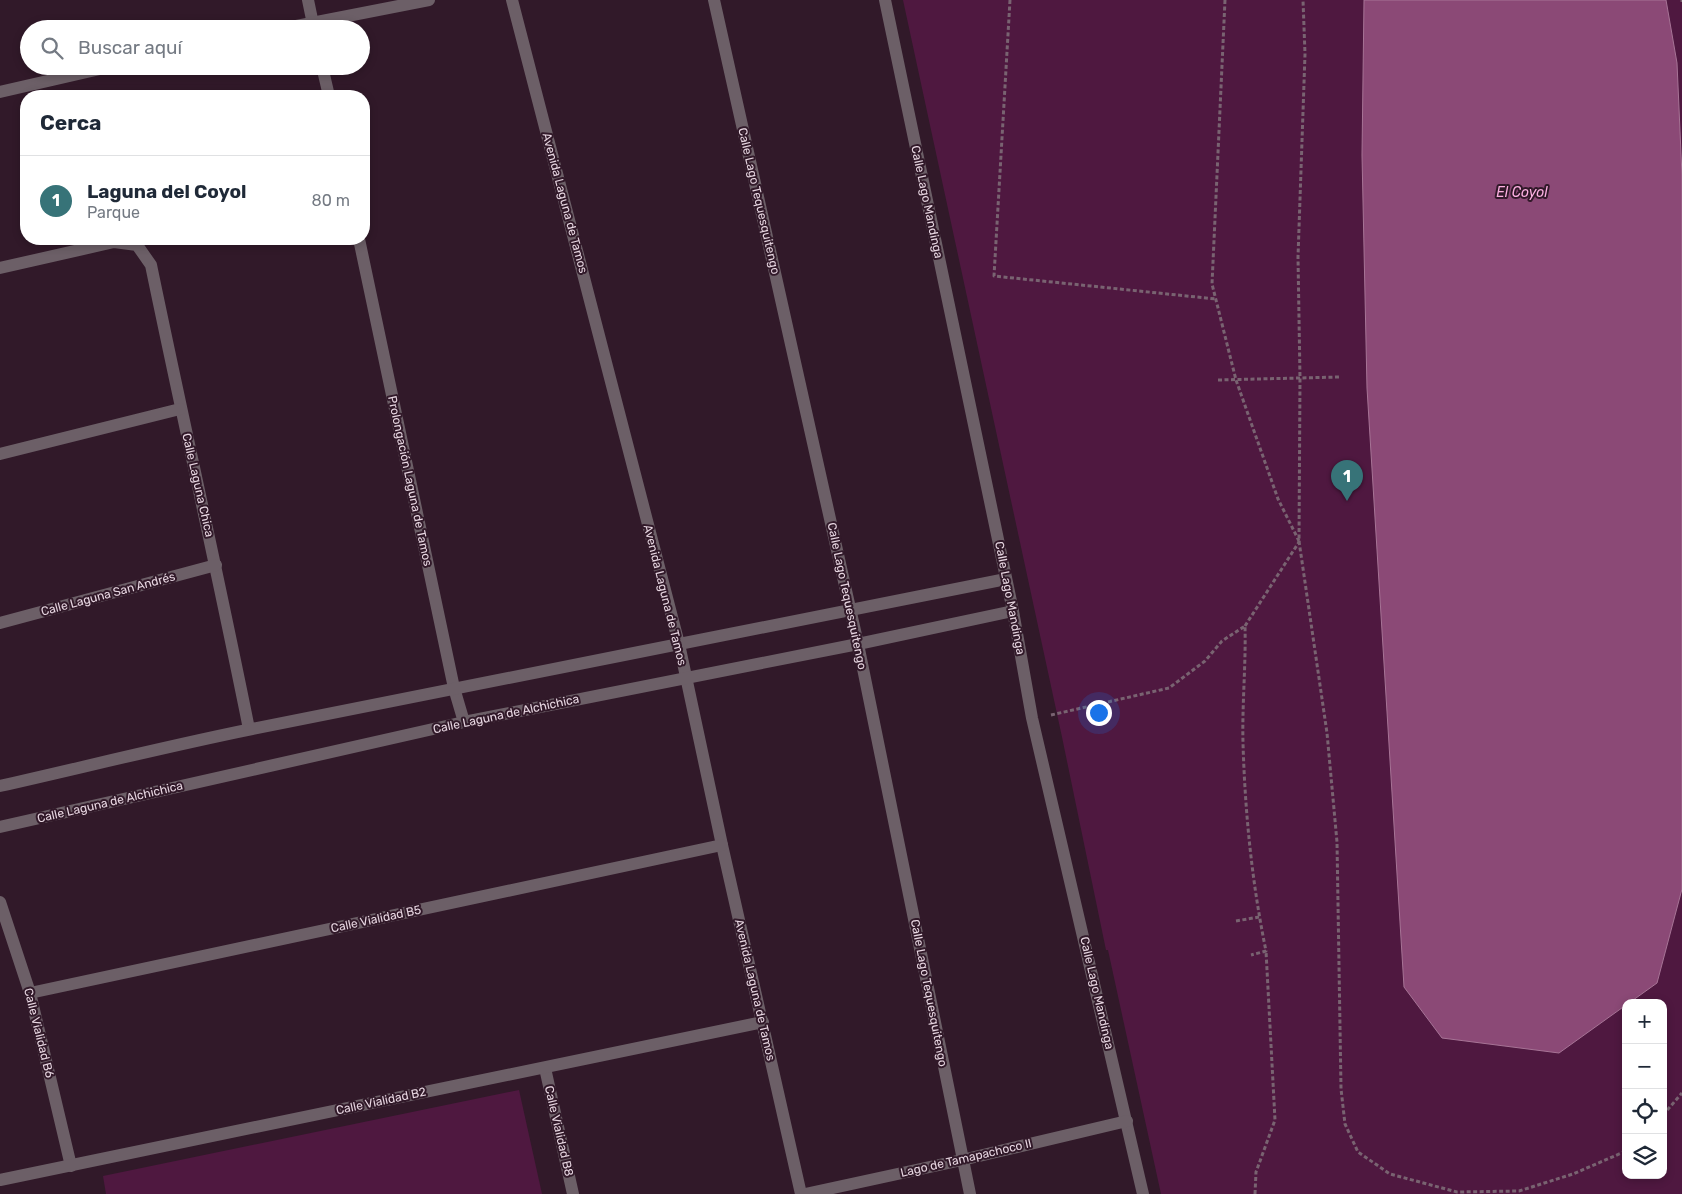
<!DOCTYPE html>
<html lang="es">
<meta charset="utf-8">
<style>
:root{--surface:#fff;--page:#f2f2f3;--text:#1f2937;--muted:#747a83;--line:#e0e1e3;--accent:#377378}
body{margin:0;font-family:Rubik,sans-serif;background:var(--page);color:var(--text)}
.controls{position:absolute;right:15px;bottom:15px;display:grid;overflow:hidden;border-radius:10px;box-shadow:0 2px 8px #0003}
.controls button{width:45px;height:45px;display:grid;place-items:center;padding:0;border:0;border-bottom:1px solid var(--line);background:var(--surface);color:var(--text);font:25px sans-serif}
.you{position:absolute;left:1098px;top:712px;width:18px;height:18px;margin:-12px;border:4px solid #fff;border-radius:50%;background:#1a73e8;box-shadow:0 0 0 8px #1a73e833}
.badge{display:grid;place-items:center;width:32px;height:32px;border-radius:50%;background:var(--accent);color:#fff;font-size:16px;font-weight:700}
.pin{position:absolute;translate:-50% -41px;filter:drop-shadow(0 1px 2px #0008)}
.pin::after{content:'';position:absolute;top:26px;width:18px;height:15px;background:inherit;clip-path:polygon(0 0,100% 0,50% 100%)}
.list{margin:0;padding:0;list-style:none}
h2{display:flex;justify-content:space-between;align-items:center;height:65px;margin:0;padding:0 20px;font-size:21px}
h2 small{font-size:16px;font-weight:400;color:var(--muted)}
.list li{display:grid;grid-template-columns:32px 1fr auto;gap:15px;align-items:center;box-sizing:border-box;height:90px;padding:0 20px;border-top:1px solid var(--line)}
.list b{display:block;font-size:19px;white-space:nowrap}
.list p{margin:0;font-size:16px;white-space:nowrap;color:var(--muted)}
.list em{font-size:16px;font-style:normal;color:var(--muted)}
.icon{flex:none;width:28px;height:28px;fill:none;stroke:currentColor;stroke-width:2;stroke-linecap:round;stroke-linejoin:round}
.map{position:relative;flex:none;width:1682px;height:1194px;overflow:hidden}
.search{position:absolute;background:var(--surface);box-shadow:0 2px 8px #0003;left:20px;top:20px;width:350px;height:55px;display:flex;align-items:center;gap:12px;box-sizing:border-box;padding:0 18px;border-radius:28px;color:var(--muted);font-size:19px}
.panel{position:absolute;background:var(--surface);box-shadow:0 2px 8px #0003;left:20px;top:90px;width:350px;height:155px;border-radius:20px}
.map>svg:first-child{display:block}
.green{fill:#4f1840;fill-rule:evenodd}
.water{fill:#8b4976;stroke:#a77496}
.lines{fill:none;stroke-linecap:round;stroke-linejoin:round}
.path{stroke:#796371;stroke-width:3;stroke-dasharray:4 2.5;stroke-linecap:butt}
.street{stroke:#6c5f67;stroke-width:12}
.labels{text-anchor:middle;stroke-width:4;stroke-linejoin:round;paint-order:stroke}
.street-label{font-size:12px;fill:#e8d7e2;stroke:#311929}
.water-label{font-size:14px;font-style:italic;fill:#fdb0e2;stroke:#311929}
</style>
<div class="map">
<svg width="1682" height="1194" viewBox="0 0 1682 1194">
<rect width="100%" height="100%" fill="#311929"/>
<g class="green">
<path d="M903,0h779v1194h-521l-53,-244h-2l-44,-213zM1626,1003h37v172h-37z"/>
<polygon points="519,1090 542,1194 106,1194 103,1176"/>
</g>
<polygon class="water" points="1364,0 1666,0 1677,63 1682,176 1682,889 1657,983 1629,1003 1626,1003 1626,1005 1559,1053 1442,1038 1404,987 1367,388 1362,155"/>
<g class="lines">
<g class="path">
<polyline points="1010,0 994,276 1216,299"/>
<polyline points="1225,0 1212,284 1236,380 1278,499 1299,541 1300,378 1298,257 1305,54 1303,0"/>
<polyline points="1682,0 1682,2"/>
<polyline points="1218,380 1339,377"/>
<polyline points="1299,541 1327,733 1337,842 1341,1089 1345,1124 1358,1152 1390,1174 1457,1192 1519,1191 1573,1174 1626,1151"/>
<polyline points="1245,626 1299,542"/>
<path d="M1051,715l118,-27 36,-27 17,-20 23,-15c1,39 -3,78 -2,117 2,70 9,140 23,208l-15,4"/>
<polyline points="1236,921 1259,917"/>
<polyline points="1663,1115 1682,1093"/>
<polyline points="1255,1194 1256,1172 1275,1120 1266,951"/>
</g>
<g class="street">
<polyline points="308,0 314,29"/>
<polyline points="512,0 679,644 722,845 801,1194"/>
<polyline points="714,0 858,644 970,1194"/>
<polyline points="885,0 1013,611 1032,718 1143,1194"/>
<polyline points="281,29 429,0"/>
<polyline points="322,66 329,96"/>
<polyline points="0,92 113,66"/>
<polyline points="359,239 454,688 464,722"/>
<path d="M0,268l114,-26 23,3 14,20c32,155 67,309 98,464"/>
<polyline points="0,454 180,409"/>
<polyline points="0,623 216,565"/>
<path d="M0,786c84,-19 168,-40 252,-57 251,-52 503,-98 754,-150"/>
<polyline points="0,827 464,722 858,644 1013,611"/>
<polyline points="0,902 30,993 71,1166"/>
<polyline points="30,993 722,845"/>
<polyline points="545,1068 573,1194"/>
<polyline points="0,1180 763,1022"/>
<polyline points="805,1194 962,1160 1127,1121"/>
</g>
</g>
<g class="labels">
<g class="street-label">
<text transform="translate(759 201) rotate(77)" y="4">Calle Lago Tequesquitengo</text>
<text transform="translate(927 202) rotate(78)" y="4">Calle Lago Mandinga</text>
<text transform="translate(565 203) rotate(75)" y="4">Avenida Laguna de Tamos</text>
<text transform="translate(410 481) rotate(78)" y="4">Prolongación Laguna de Tamos</text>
<text transform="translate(198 485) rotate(77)" y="4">Calle Laguna Chica</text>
<text transform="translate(108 594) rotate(-15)" y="4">Calle Laguna San Andrés</text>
<text transform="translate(665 595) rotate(76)" y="4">Avenida Laguna de Tamos</text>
<text transform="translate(847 596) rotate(78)" y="4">Calle Lago Tequesquitengo</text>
<text transform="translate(1010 598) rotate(79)" y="4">Calle Lago Mandinga</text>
<text transform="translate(506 714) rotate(-12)" y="4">Calle Laguna de Alchichica</text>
<text transform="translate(110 802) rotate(-13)" y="4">Calle Laguna de Alchichica</text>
<text transform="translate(376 919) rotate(-12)" y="4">Calle Vialidad B5</text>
<text transform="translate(755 990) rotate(77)" y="4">Avenida Laguna de Tamos</text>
<text transform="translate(929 993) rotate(79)" y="4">Calle Lago Tequesquitengo</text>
<text transform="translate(1097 993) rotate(77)" y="4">Calle Lago Mandinga</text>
<text transform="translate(39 1033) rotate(76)" y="4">Calle Vialidad B6</text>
<text transform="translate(381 1101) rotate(-12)" y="4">Calle Vialidad B2</text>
<text transform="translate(559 1131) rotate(77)" y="4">Calle Vialidad B8</text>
<text transform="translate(966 1158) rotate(-13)" y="4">Lago de Tamapachoco II</text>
</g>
<g class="water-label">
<text x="1522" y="197">El Coyol</text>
</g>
</g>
</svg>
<div class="controls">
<button>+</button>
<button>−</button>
<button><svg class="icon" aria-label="locate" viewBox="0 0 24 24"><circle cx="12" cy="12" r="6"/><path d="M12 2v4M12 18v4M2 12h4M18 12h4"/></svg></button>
<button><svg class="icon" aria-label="layers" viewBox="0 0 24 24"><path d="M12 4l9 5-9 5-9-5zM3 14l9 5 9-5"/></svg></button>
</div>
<div class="you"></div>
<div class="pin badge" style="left:1347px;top:501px">1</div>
<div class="search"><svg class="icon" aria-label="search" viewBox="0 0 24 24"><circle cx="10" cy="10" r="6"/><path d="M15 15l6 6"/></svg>Buscar aquí</div>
<section class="panel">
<h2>Cerca<small></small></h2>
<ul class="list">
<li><span class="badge">1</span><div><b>Laguna del Coyol</b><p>Parque</p></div><em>80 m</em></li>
</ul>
</section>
</div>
